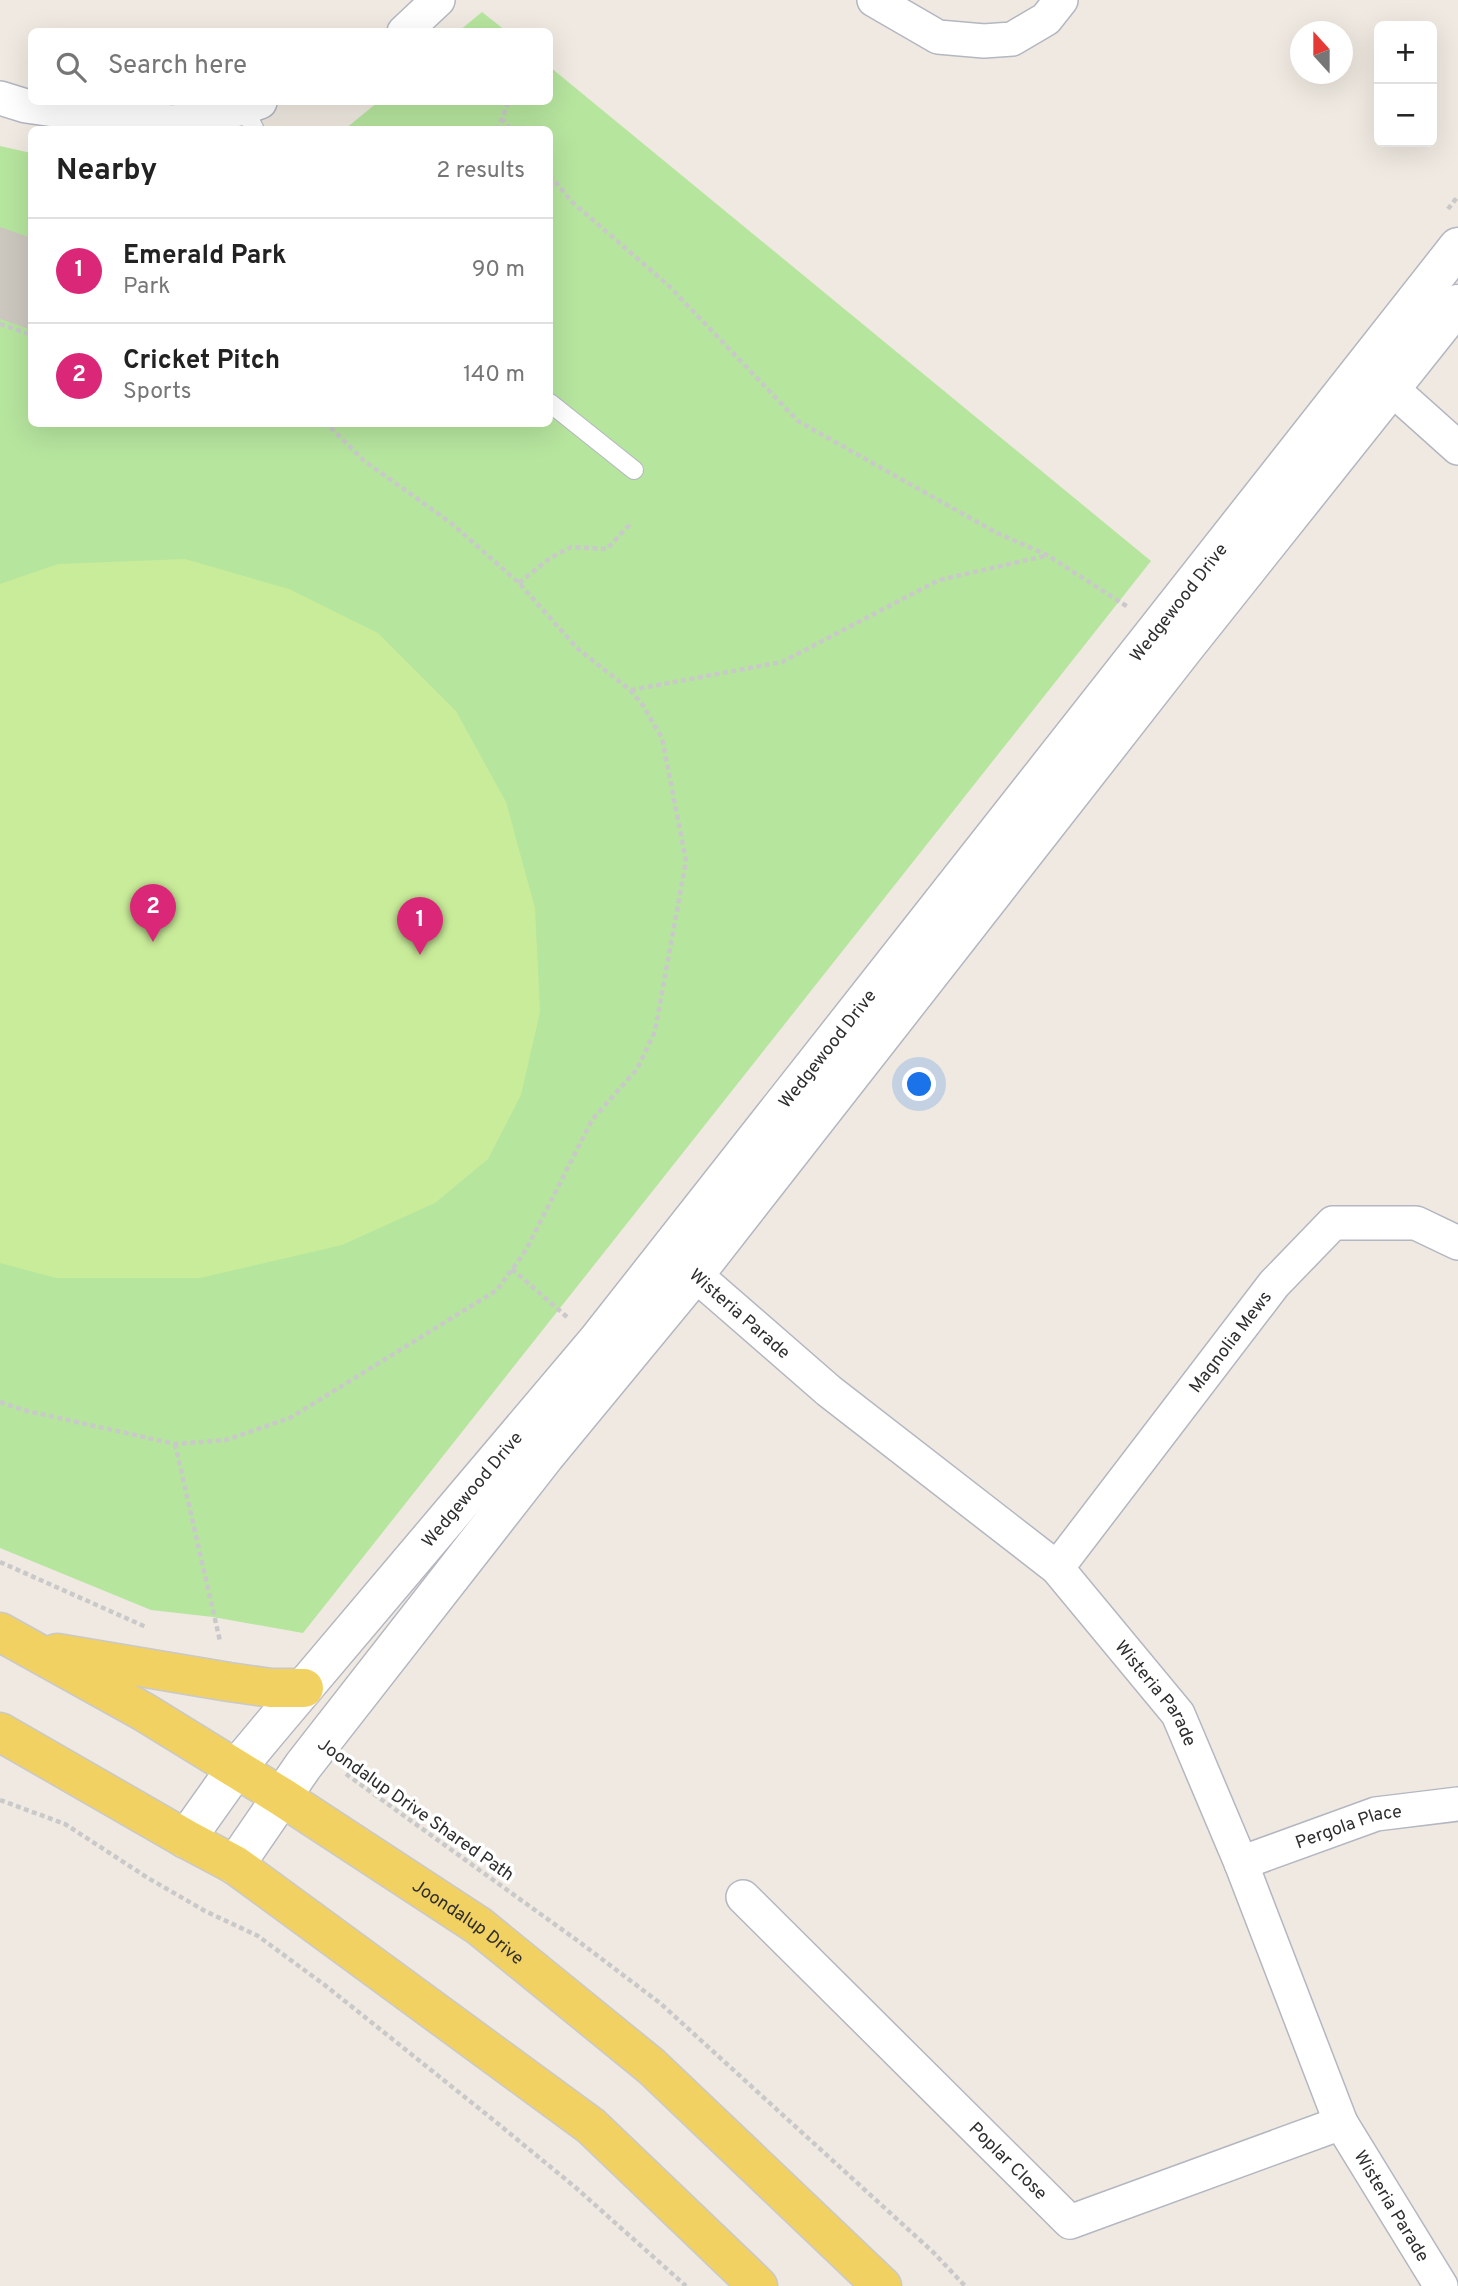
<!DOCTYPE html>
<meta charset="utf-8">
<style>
:root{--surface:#fff;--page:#f2f2f2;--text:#222;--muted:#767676;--line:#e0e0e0;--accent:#db2777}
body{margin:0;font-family:Overpass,sans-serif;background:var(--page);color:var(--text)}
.controls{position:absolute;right:21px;top:21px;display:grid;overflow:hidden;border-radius:10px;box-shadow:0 7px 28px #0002}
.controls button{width:63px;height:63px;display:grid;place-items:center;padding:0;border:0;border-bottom:2px solid var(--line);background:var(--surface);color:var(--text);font:35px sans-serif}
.compass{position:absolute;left:1290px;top:21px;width:63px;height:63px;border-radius:50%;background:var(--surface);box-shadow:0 7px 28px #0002;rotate:339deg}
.you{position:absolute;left:920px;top:1085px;width:24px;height:24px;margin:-18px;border:5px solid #fff;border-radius:50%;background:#1a73e8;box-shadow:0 0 0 10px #1a73e833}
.badge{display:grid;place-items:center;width:46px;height:46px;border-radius:50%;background:var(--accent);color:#fff;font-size:23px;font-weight:700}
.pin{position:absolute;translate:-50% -58px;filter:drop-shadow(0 2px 4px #0008)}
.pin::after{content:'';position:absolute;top:37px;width:24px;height:21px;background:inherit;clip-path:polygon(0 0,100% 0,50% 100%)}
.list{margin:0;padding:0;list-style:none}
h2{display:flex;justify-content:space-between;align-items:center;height:91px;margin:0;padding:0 28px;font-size:30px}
h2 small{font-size:23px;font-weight:400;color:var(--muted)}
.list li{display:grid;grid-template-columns:46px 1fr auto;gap:21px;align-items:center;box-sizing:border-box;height:105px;padding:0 28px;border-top:2px solid var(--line)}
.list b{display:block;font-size:26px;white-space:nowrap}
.list p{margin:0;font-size:23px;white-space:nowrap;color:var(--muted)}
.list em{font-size:23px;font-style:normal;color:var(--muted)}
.icon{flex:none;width:38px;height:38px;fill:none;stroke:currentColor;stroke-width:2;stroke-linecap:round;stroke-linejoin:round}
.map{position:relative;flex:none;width:1458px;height:2286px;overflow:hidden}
.search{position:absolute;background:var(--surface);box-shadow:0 7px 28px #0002;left:28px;top:28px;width:525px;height:77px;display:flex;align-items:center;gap:18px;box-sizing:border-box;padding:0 24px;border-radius:10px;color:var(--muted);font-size:26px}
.panel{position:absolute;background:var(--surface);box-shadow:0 7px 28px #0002;left:28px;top:126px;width:525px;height:301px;border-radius:10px}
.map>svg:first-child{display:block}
.green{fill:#b6e59e}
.pitch{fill:#c9ec9a}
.building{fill:#cbc7bf}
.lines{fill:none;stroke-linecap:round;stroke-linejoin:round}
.lane-casing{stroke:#b4b7c1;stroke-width:20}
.street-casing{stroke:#b4b7c1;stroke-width:36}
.secondary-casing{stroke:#b4b7c1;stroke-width:41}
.primary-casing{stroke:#c9c9c9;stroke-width:41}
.path{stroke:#c9c9c9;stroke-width:4.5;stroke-dasharray:5 3.5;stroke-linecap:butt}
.lane{stroke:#fff;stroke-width:18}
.street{stroke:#fff;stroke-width:33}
.secondary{stroke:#fff;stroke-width:38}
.primary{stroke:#f2d163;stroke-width:38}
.labels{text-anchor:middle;stroke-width:7;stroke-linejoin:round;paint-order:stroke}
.street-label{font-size:18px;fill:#2e2e2e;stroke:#fff}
</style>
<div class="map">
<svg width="1458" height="2286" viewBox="0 0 1458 2286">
<rect width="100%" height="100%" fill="#efe9e1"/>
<g class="green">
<polygon points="482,12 506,31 459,31"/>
<polygon points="550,67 1151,561 303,1633 213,1617 151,1610 0,1548 0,146 31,153 32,424 550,424 550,130 345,129 378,102 550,102"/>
</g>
<polygon class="pitch" points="185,559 289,589 378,633 456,711 506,802 535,908 540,1012 521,1095 488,1159 435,1203 342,1245 200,1278 56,1278 0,1263 0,584 58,564"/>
<polygon class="building" points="0,227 32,238 32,330 0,319"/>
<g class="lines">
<defs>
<g id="lane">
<polyline points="244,108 255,130"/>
<polyline points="550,403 634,470"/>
</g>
<g id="street">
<polyline points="874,0 938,37 984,41 1012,39 1046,19 1061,0"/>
<polyline points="404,32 438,0"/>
<polyline points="0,98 26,106 110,118 175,122 244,108 260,102"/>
<polyline points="1371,370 1458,448"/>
<path id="s1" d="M675,1257l154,134 228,177 121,146 63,149 100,260 100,163"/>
<path id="s2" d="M1057,1568l217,-284 59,-61h83l42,20"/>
<path id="s3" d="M1241,1863l135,-49 82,-10"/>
<path id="s4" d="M743,1897l327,325 271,-99"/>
</g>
<g id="secondary">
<path id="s5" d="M186,1839l49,-69 35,-42 328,-388 860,-1093"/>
<polyline points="235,1865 303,1766 545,1456 695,1274 1185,647 1458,304"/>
</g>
<g id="primary">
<path id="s6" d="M0,1632l144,80 138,85 197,129 172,140 231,220"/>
<polyline points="57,1653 229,1682 271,1688 304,1688"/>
<polyline points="0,1732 186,1839 235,1865 591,2126 758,2286"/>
</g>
</defs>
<use href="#lane" class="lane-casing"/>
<use href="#street" class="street-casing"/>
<use href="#secondary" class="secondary-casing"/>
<use href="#primary" class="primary-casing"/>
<g class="path">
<polyline points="508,102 502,119 511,130"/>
<polyline points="497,130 502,119"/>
<polyline points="550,175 571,201 669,286 798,421 995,532 1047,555 1128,607"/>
<polyline points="1448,209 1458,196"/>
<polyline points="0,324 32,335"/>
<polyline points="519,583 550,558 571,547 607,549 629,525 629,521"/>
<polyline points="631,690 782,662 939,580 1045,556"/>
<polyline points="512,1269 567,1317"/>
<polyline points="0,1402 23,1410 175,1444 226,1440 290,1418 497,1290 526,1250 592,1120 637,1069 655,1031 686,861 662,738 642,704 630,690 577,648 519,583 451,523 363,460 327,424"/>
<polyline points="175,1444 220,1641"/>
<polyline points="0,1562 146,1627"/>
<polyline points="346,1774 578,1941 660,2003 933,2252 965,2286"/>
<polyline points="0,1800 65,1824 148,1878 205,1911 258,1936 326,1986 491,2118 575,2187 686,2286"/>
</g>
<use href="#lane" class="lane"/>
<use href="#street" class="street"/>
<use href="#secondary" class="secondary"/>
<use href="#primary" class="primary"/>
</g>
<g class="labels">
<g class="street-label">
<text dy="6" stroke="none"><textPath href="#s5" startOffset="1586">Wedgewood Drive</textPath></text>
<text dy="6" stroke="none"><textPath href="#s5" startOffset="1018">Wedgewood Drive</textPath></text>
<text dy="6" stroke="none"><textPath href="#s1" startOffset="86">Wisteria Parade</textPath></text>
<text dy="6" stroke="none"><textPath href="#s2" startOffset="285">Magnolia Mews</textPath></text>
<text dy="6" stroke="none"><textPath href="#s5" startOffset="452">Wedgewood Drive</textPath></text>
<text dy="6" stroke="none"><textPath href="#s1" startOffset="653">Wisteria Parade</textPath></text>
<text transform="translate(416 1809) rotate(35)" y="6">Joondalup Drive Shared Path</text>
<text dy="6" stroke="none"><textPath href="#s3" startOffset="114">Pergola Place</textPath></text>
<text dy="6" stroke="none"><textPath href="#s6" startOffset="551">Joondalup Drive</textPath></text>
<text dy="6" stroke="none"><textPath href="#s4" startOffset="374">Poplar Close</textPath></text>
<text dy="6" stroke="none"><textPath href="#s1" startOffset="1220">Wisteria Parade</textPath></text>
</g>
</g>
</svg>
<div class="controls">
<button>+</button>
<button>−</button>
</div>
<svg class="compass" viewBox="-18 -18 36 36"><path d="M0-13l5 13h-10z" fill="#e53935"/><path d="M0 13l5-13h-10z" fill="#767676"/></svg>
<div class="you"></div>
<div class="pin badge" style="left:420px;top:955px">1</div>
<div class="pin badge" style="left:153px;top:942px">2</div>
<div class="search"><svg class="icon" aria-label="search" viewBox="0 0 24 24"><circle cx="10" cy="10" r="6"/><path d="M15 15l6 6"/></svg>Search here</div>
<section class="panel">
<h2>Nearby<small>2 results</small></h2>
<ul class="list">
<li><span class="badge">1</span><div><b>Emerald Park</b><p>Park</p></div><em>90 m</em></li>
<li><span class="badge">2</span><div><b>Cricket Pitch</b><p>Sports</p></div><em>140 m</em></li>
</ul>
</section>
</div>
